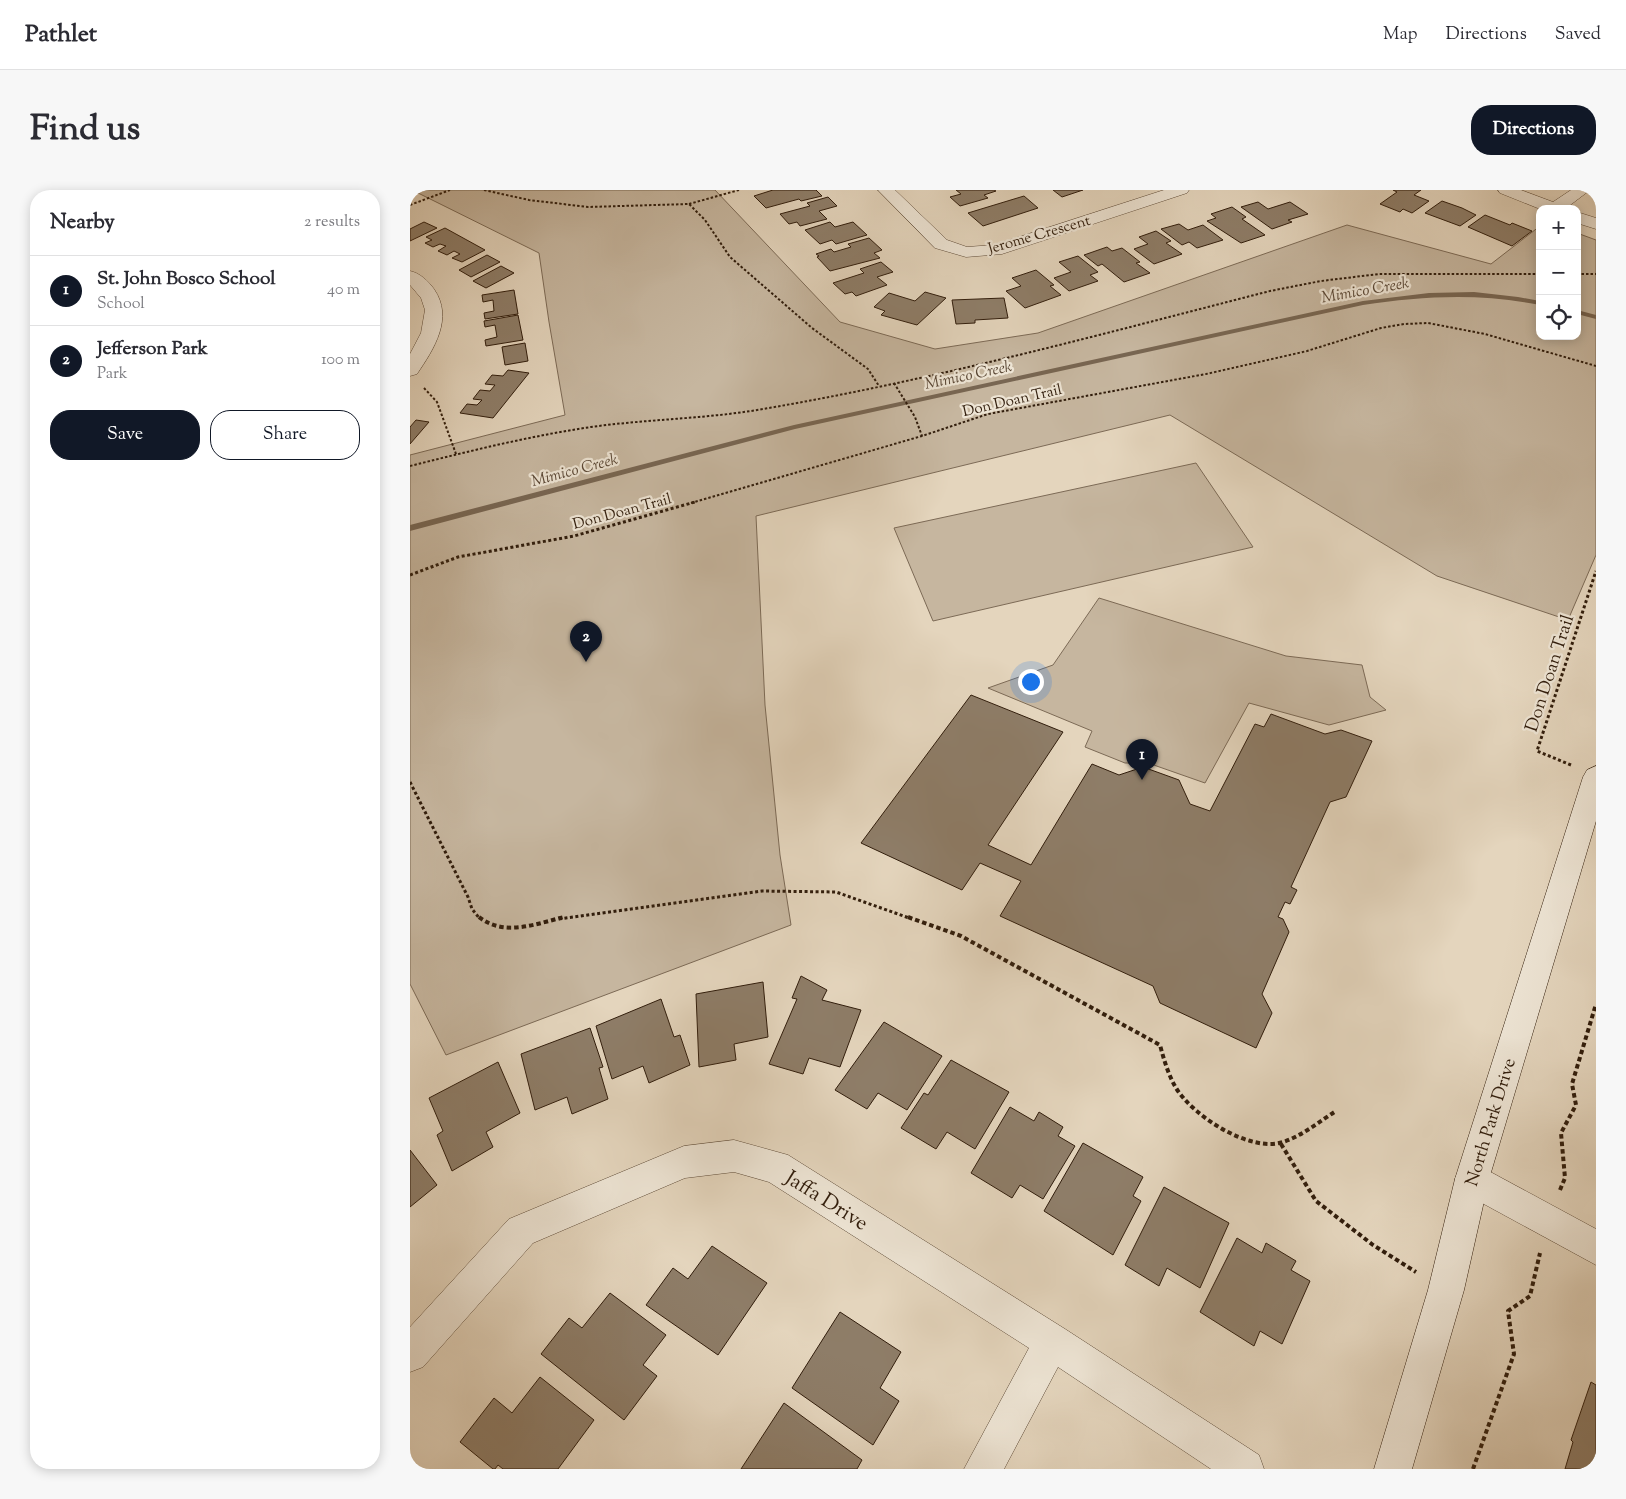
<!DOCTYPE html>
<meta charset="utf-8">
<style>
:root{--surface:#fff;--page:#f7f7f7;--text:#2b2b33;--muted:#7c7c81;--line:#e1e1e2;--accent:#111827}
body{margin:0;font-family:"Sorts Mill Goudy",serif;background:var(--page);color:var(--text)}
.controls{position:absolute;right:15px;top:15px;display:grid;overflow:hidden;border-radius:10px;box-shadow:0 2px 12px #0003}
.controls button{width:45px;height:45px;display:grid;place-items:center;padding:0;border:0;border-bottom:1px solid var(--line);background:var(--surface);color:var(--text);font:25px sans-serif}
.you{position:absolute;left:620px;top:491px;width:18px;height:18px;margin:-12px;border:4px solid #fff;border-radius:50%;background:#1a73e8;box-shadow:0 0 0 8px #1a73e833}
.badge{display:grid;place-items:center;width:32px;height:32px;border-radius:50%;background:var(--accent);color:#fff;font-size:16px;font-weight:700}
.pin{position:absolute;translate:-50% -41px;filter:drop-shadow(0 1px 2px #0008)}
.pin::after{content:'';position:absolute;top:26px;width:18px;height:15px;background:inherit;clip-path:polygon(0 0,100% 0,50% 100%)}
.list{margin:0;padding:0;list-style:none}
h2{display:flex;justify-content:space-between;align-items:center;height:65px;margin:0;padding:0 20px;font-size:21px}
h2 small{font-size:16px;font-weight:400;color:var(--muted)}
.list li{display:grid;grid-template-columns:32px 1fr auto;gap:15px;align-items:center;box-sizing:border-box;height:70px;padding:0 20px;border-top:1px solid var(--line)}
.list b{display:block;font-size:19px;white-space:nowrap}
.list p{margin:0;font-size:16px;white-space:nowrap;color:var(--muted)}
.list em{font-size:16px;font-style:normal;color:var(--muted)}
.actions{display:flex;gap:10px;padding:15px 20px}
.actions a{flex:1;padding:11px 0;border:1px solid var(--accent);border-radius:20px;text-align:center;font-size:18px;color:var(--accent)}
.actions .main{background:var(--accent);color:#fff}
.icon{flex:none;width:28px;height:28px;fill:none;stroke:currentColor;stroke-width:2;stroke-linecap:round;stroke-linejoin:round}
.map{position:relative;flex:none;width:1186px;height:1279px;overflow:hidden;border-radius:20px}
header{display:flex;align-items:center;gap:30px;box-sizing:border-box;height:70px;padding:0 25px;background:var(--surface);border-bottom:1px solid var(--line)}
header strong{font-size:24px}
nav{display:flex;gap:28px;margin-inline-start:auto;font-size:18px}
.intro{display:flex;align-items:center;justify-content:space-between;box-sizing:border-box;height:120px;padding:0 30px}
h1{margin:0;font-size:35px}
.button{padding:12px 22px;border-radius:20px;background:var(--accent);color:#fff;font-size:18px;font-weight:700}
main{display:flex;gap:30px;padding:0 30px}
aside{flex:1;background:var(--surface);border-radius:20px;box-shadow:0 2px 12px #0003}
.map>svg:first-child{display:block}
.green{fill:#c6b69f;stroke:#7c6a56}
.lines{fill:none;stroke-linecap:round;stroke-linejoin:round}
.stream{fill:#786652;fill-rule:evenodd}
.building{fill:#8e7d68;stroke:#311d0c}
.minor-casing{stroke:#5e4b38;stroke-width:1}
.secondary-casing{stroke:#311d0c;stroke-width:1}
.path-far2{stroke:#311d0c;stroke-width:2;stroke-dasharray:2.5 2;stroke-linecap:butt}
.path-far1{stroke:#311d0c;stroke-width:3;stroke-dasharray:3 2.5;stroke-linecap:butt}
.path{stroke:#311d0c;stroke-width:4;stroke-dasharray:4.5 3;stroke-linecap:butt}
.minor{fill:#ede4d4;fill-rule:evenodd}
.secondary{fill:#ede4d4;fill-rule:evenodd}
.labels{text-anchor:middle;stroke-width:4.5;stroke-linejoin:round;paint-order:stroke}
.far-street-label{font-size:15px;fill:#311d0c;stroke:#ede4d4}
.far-water-label{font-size:16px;font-style:italic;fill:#5a4735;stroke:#ede4d4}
.street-label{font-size:18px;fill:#311d0c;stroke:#ede4d4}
.near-street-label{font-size:21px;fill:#311d0c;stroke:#ede4d4}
</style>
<header>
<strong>Pathlet</strong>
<nav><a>Map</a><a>Directions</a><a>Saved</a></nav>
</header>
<div class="intro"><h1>Find us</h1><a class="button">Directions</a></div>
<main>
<aside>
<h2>Nearby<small>2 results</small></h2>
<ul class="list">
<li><span class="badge">1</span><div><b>St. John Bosco School</b><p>School</p></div><em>40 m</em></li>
<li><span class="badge">2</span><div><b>Jefferson Park</b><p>Park</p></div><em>100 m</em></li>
</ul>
<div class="actions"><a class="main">Save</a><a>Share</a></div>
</aside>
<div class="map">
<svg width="1186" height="1279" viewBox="0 0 1186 1279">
<rect width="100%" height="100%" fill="#e4d5bd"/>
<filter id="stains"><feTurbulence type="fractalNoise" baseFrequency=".004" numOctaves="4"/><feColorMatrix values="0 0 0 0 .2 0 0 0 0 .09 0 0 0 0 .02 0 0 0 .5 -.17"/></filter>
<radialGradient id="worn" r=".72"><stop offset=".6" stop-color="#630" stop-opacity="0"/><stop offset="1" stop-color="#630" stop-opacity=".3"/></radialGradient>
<g class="green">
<polygon points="2,0 305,0 430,132 525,159 628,143 937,35 1081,74 1130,36 1130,146 1167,146 1167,43 1186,50 1186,365 1158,430 1027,386 760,225 346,326 355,515 370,665 381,735 36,865 0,794 0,265 155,225 139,132 129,63"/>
<polygon points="786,273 843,357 523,431 484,338"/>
<polygon points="689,408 876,466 952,475 960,507 976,520 919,535 839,513 795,593 738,573 715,573 675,557 682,541 578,498 643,475"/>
</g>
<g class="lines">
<g class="stream">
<path d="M1064,102l44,5 22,4v4c-60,-12 -117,-9 -177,0l-568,124 -385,102v-6l384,-100 569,-124 66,-8z"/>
<polygon points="1167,120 1186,125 1186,129 1167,124"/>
</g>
</g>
<g class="building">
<polygon points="363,0 406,0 412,6 391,11 389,9 356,18 344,6"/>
<polygon points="546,0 584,0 586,1 574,5 578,8 550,16 540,7 551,4"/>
<polygon points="643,0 673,0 652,7"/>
<polygon points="983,0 1011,0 1004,5 1019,11 1002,23 993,19 990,22 970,14 987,2"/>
<polygon points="614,6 628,18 573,36 558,23"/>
<polygon points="418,7 427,16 409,21 417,29 390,36 387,32 379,34 370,24 400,16 397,13"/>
<polygon points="1032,11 1052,18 1066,25 1050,36 1015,23"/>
<polygon points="848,12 858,19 880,12 898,24 878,30 882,32 862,39 831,17"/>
<polygon points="822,17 836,27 832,29 855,45 831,53 797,31 806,28 801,24"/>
<polygon points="1075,25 1100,35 1102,33 1122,41 1102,56 1058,37"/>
<polygon points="14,32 27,38 0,51 0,39"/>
<polygon points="420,32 425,37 443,32 457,45 426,54 422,50 410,54 395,40"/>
<polygon points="769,34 778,40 793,35 813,50 787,58 779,52 772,55 751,39"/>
<polygon points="35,38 75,60 52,72 42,68 50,64 44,61 37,65 28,61 36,56 30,54 23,57 15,53 22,50 16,47"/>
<polygon points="746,41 761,51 756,53 772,64 744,74 724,59 738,54 729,47"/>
<polygon points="459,48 472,60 464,63 470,68 420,81 407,67 409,66 406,64 421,59 424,62 441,57 438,54"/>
<polygon points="697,57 702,61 712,58 730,72 726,73 740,83 714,92 692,74 688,76 674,65"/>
<polygon points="77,65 90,72 61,87 49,80"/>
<polygon points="668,66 688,82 680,85 688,91 659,101 644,88 661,82 649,72"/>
<polygon points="471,72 483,82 467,87 477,95 446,106 442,102 435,104 423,93 454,83 450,79"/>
<polygon points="91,76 104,83 76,98 63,91"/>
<polygon points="626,80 644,95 640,96 651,105 615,118 596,101 611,96 602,88"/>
<polygon points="104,100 108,124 75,129 74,123 84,121 83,110 73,112 72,105"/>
<polygon points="515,102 536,108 507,135 471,125 475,121 464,117 479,103 505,111"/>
<polygon points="594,108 598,128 565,130 565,133 546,134 542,110"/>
<polygon points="108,125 113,150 76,156 75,150 87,147 85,135 75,137 74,131"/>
<polygon points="115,153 118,171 95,175 92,157"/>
<polygon points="98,180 119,183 83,228 50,223 57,214 67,215 72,210 63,209 70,200 80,201 85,195 75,194 82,185 93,186"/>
<polygon points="6,230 19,232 0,254 0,237"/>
<polygon points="561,505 653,542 578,655 621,675 682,574 709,585 733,577 769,590 780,614 800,621 845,534 854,537 861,524 915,544 931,540 962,551 936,607 920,612 881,697 887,700 880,714 875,712 868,727 873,729 879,742 852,804 862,823 846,858 750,813 743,796 590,726 611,691 570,673 552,700 451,653"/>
<polygon points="391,786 417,800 412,810 451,820 430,877 399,868 393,884 359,874 387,809 382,808"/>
<polygon points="353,792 358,847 324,854 326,870 289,877 286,804"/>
<polygon points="251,809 264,847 270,845 280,875 239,893 233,876 202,889 186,836"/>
<polygon points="474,832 532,866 497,920 468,903 457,919 425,900"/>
<polygon points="180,838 193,877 189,878 198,909 162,924 157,907 125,920 111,864"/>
<polygon points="541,870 599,902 565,959 537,942 526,959 491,938 514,903 518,905"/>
<polygon points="88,872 110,923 76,942 83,957 42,981 27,945 33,941 19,908"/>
<polygon points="600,917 624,931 629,922 653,937 648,946 665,956 633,1009 610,995 602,1008 561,983"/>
<polygon points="673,953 733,987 723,1006 731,1011 703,1065 634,1021"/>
<polygon points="0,960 27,995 0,1017"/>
<polygon points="754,997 819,1033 790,1098 757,1078 749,1096 715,1075"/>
<polygon points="827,1048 852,1063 856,1053 886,1071 881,1080 900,1091 872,1154 850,1141 844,1156 790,1122"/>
<polygon points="302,1056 357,1093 308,1165 236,1115 263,1078 278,1089"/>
<polygon points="200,1103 256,1145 233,1175 247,1186 214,1230 131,1164 159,1128 172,1138"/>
<polygon points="430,1122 491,1162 470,1198 489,1211 463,1255 382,1198"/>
<polygon points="130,1187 184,1230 148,1279 93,1279 88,1275 85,1279 83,1279 50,1252 84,1208 102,1223"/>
<polygon points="1181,1192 1186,1195 1186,1279 1155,1279 1163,1252 1161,1250"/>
<polygon points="374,1213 452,1270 447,1279 331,1279"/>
</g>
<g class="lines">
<defs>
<g id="minor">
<polygon points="468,0 485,0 537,50 557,57 584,55 754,0 779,0 777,3 592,64 556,67 525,58"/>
<polygon points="1088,0 1111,0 1143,12 1161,0 1180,0 1155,19 1130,19 1090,3"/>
<polygon points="1167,22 1186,28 1186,39 1167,33"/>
<path d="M0,81c10,2 18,10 24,18 20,29 0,60 -17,85l-7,2v-22l11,-21 4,-23 -4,-12 -11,-13z"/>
<polygon points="324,950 378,965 655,1139 849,1265 854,1279 801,1279 648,1177 594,1279 554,1279 619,1158 359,992 324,982 275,988 123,1053 13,1177 0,1182 0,1137 99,1029 274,956"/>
<polygon points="1062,972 1186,1039 1186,1075 1050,1001 1045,989 1050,977"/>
</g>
<polygon id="secondary" points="1186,576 1186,631 1079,989 1054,1100 1002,1279 964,1279 1018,1100 1045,989 1173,587 1177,580"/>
</defs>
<use href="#minor" class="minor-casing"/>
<use href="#secondary" class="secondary-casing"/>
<g class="path-far2">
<polyline points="74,0 119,10 178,17 279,14 295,30 320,67 402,138 458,179 469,196"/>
<polyline points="279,14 329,0"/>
<polyline points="0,15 40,0"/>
<polyline points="1167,84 1186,84"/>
<polyline points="484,193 505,227 512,246"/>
<polyline points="14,198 27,212 46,264"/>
<path d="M0,276c60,-15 120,-30 181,-39 57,-8 115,-8 172,-18 171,-29 339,-75 507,-118l51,-10 58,-7h161"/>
<polyline points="281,313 512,246 578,224 796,184 897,161 971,138 994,134 1018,133 1075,144 1186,176"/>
</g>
<g class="path-far1">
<polyline points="0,385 48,367 164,346 285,312"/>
<polyline points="1161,575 1127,561 1186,381"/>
<polyline points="0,592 58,707 62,719 70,729"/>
<polyline points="149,729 352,701 426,702 502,729"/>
</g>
<g class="path">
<path d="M69,727c25,20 57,7 85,0"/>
<path d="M498,727l53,19 199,109c4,15 8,29 16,43 17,28 74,65 107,54 19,-6 37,-21 53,-31"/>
<polyline points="871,954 906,1011 963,1055 1006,1082"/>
<polyline points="1150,1000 1155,988 1151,943 1166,915 1162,894 1186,814"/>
<polyline points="1063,1279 1104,1164 1098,1121 1120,1106 1130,1063"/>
</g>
<use href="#minor" class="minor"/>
<use href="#secondary" class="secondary"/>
</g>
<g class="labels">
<g class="far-street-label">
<text transform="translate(629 44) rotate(-16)" y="5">Jerome Crescent</text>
<text transform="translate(602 210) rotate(-13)" y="5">Don Doan Trail</text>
<text transform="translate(212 321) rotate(-15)" y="5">Don Doan Trail</text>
</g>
<g class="far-water-label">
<text transform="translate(955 99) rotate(-10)" y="6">Mimico Creek</text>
<text transform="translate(558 184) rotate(-12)" y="6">Mimico Creek</text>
<text transform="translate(164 279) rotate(-15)" y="6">Mimico Creek</text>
</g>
<g class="street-label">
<text transform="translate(1139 483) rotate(-72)" y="6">Don Doan Trail</text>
<text transform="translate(1080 932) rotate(-73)" y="6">North Park Drive</text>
</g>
<g class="near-street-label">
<text transform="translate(417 1010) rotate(32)" y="7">Jaffa Drive</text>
</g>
</g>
<rect width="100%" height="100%" filter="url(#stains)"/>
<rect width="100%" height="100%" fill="url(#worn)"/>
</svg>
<div class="controls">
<button>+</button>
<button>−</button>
<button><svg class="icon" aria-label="locate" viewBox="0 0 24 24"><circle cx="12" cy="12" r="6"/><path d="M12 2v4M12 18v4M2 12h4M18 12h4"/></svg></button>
</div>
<div class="you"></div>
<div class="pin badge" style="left:732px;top:590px">1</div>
<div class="pin badge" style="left:176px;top:472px">2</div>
</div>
</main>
